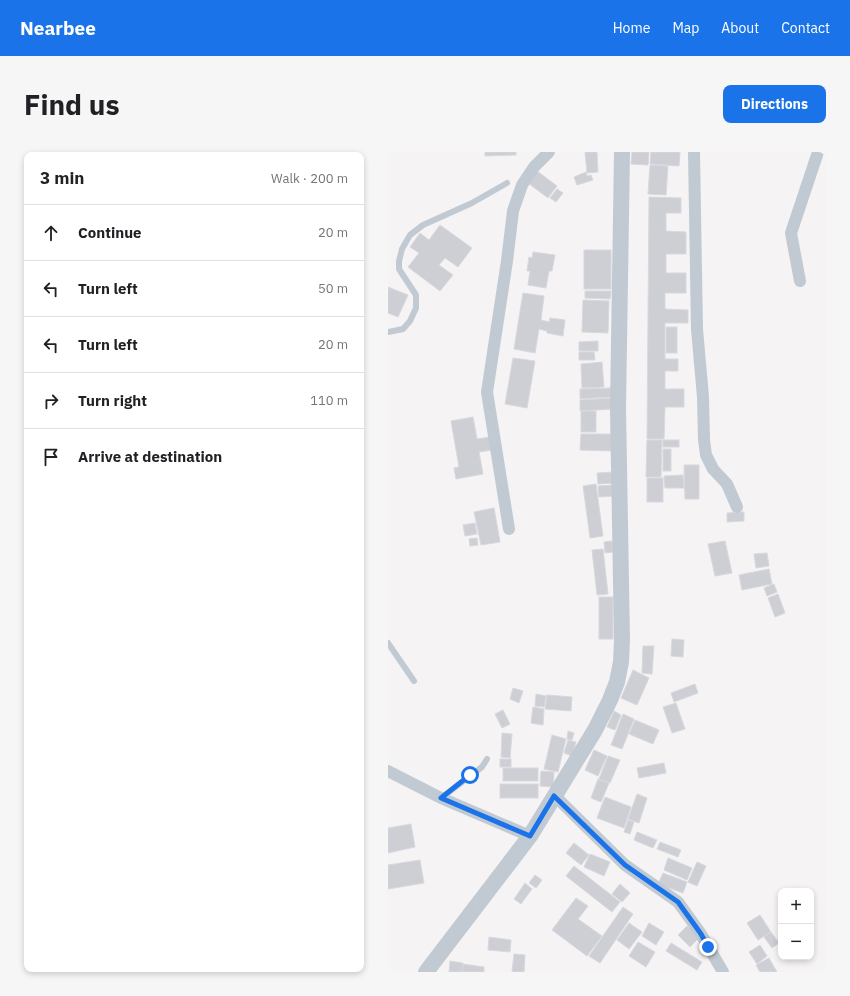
<!DOCTYPE html>
<meta charset="utf-8">
<style>
:root{--surface:#fff;--page:#f6f6f6;--text:#202124;--muted:#757577;--line:#e0e0e0;--accent:#1a73e8}
body{margin:0;font-family:"IBM Plex Sans",sans-serif;background:var(--page);color:var(--text)}
.controls{position:absolute;right:12px;bottom:12px;display:grid;overflow:hidden;border-radius:8px;box-shadow:0 2px 6px #0003}
.controls button{width:36px;height:36px;display:grid;place-items:center;padding:0;border:0;border-bottom:1px solid var(--line);background:var(--surface);color:var(--text);font:20px sans-serif}
.stop{position:absolute;width:12px;height:12px;margin:-9px;border:3px solid #1a73e8;border-radius:50%;background:#fff}
.stop.end{background:#1a73e8;border-color:#fff;box-shadow:0 1px 4px #0008}
.list{margin:0;padding:0;list-style:none}
h2{display:flex;justify-content:space-between;align-items:center;height:52px;margin:0;padding:0 16px;font-size:17px}
h2 small{font-size:13px;font-weight:400;color:var(--muted)}
.list li{display:grid;grid-template-columns:26px 1fr auto;gap:12px;align-items:center;box-sizing:border-box;height:56px;padding:0 16px;border-top:1px solid var(--line)}
.list b{display:block;font-size:15px;white-space:nowrap}
.list em{font-size:13px;font-style:normal;color:var(--muted)}
.icon{flex:none;width:22px;height:22px;fill:none;stroke:currentColor;stroke-width:2;stroke-linecap:round;stroke-linejoin:round}
.map{position:relative;flex:none;width:438px;height:820px;overflow:hidden;border-radius:8px}
header{display:flex;align-items:center;gap:24px;box-sizing:border-box;height:56px;padding:0 20px;background:var(--accent);color:#fff}
header strong{font-size:19px}
nav{display:flex;gap:22px;margin-inline-start:auto;font-size:14px}
.intro{display:flex;align-items:center;justify-content:space-between;box-sizing:border-box;height:96px;padding:0 24px}
h1{margin:0;font-size:28px}
.button{padding:10px 18px;border-radius:8px;background:var(--accent);color:#fff;font-size:14px;font-weight:700}
main{display:flex;gap:24px;padding:0 24px}
aside{flex:1;background:var(--surface);border-radius:8px;box-shadow:0 2px 6px #0003}
.map>svg:first-child{display:block}
.building{fill:#cdcfd5;stroke:#d7d9de}
.lines{fill:none;stroke-linecap:round;stroke-linejoin:round}
.service{stroke:#c1cad2;stroke-width:6}
.minor{stroke:#c1cad2;stroke-width:12}
.tertiary{stroke:#c1cad2;stroke-width:16}
.route{stroke:#1a73e8;stroke-width:5}
</style>
<header>
<strong>Nearbee</strong>
<nav><a>Home</a><a>Map</a><a>About</a><a>Contact</a></nav>
</header>
<div class="intro"><h1>Find us</h1><a class="button">Directions</a></div>
<main>
<aside>
<h2>3 min<small>Walk · 200 m</small></h2>
<ul class="list">
<li><svg class="icon" aria-label="ahead" viewBox="0 0 24 24"><path d="M12 20V5M6 11l6-6 6 6"/></svg><div><b>Continue</b></div><em>20 m</em></li>
<li><svg class="icon" aria-label="left" viewBox="0 0 24 24"><path d="M17 20v-9H6M10 6l-5 5 5 5"/></svg><div><b>Turn left</b></div><em>50 m</em></li>
<li><svg class="icon" aria-label="left" viewBox="0 0 24 24"><path d="M17 20v-9H6M10 6l-5 5 5 5"/></svg><div><b>Turn left</b></div><em>20 m</em></li>
<li><svg class="icon" aria-label="right" viewBox="0 0 24 24"><path d="M7 20v-9h11M14 6l5 5-5 5"/></svg><div><b>Turn right</b></div><em>110 m</em></li>
<li><svg class="icon" aria-label="arrive" viewBox="0 0 24 24"><path d="M6 21V4h12l-3 4 3 4H6"/></svg><div><b>Arrive at destination</b></div></li>
</ul>
</aside>
<div class="map">
<svg width="438" height="820" viewBox="0 0 438 820">
<rect width="100%" height="100%" fill="#f5f3f3"/>
<g class="building">
<polygon points="97,0 128,0 128,3 97,4"/>
<polygon points="197,0 209,0 210,20 199,21"/>
<polygon points="244,0 261,0 260,13 243,12"/>
<polygon points="263,0 292,0 291,14 262,12"/>
<polygon points="262,13 280,14 278,43 260,42"/>
<polygon points="149,19 169,34 160,46 140,31"/>
<polygon points="198,20 199,24 203,23 205,28 189,33 186,25"/>
<polygon points="169,37 175,41 168,50 162,46"/>
<polygon points="261,45 293,46 293,61 278,61 278,79 298,80 298,102 278,102 278,121 298,121 298,141 277,141 277,157 300,158 300,171 277,171 277,207 290,207 290,219 277,219 277,237 296,237 296,255 277,255 276,287 259,287"/>
<polygon points="52,73 84,96 70,115 57,106 51,113 65,123 52,139 20,115 31,101 22,95 32,81 41,88"/>
<rect x="196" y="98" width="27" height="39"/>
<polygon points="145,100 167,103 164,119 161,119 158,136 140,133 142,119 139,119 141,105 144,106"/>
<polygon points="0,135 20,143 10,165 0,161"/>
<polygon points="197,139 223,139 222,147 197,146"/>
<polygon points="135,141 156,144 153,168 161,170 162,166 177,168 175,184 159,181 159,179 151,177 147,201 126,197"/>
<polygon points="195,148 221,149 220,181 194,180"/>
<rect x="278" y="175" width="11" height="26"/>
<polygon points="210,189 210,199 191,199 191,190"/>
<polygon points="191,200 206,200 207,208 191,208"/>
<polygon points="125,206 147,209 139,256 117,252"/>
<polygon points="214,210 216,235 194,236 193,212"/>
<polygon points="223,236 224,245 192,247 192,237"/>
<polygon points="225,246 225,257 192,259 192,248"/>
<rect x="193" y="259" width="15" height="21"/>
<polygon points="85,265 89,287 102,285 104,298 91,300 95,322 68,327 66,316 71,315 63,269"/>
<polygon points="193,282 226,282 225,299 192,298"/>
<polygon points="259,288 274,288 273,325 258,325"/>
<rect x="275" y="288" width="16" height="7"/>
<rect x="275" y="297" width="8" height="22"/>
<polygon points="296,313 311,313 311,347 297,347"/>
<polygon points="225,320 226,331 210,332 209,321"/>
<polygon points="295,323 296,336 277,336 276,324"/>
<rect x="259" y="326" width="16" height="24"/>
<polygon points="208,332 215,384 202,386 195,334"/>
<polygon points="225,333 226,344 211,345 210,334"/>
<polygon points="106,356 112,390 93,393 86,360"/>
<polygon points="356,360 356,369 339,370 339,361"/>
<polygon points="87,371 89,382 77,384 75,373"/>
<polygon points="89,386 90,393 82,394 81,387"/>
<polygon points="224,389 225,400 217,401 216,390"/>
<polygon points="337,389 344,421 327,424 320,392"/>
<polygon points="215,397 220,442 209,443 204,398"/>
<polygon points="379,401 381,414 368,416 366,402"/>
<polygon points="381,417 384,432 354,438 351,423"/>
<polygon points="386,432 389,440 379,444 376,436"/>
<polygon points="390,442 397,461 387,465 380,446"/>
<rect x="211" y="445" width="14" height="42"/>
<polygon points="284,487 296,488 295,505 283,504"/>
<polygon points="255,494 266,494 264,522 254,521"/>
<polygon points="245,518 261,526 249,553 233,546"/>
<polygon points="307,532 310,541 286,550 283,541"/>
<polygon points="125,536 135,539 131,551 122,547"/>
<polygon points="148,542 158,544 156,555 147,554"/>
<polygon points="159,543 184,545 183,559 157,557"/>
<polygon points="288,551 297,577 284,581 275,555"/>
<polygon points="145,555 156,557 155,573 143,571"/>
<polygon points="115,558 122,572 114,576 107,562"/>
<polygon points="226,559 233,563 227,578 219,575"/>
<polygon points="235,562 246,567 234,597 223,593"/>
<polygon points="247,568 271,578 265,592 241,582"/>
<polygon points="180,579 186,581 184,588 179,587"/>
<polygon points="114,581 124,582 122,606 113,605"/>
<polygon points="164,583 178,587 170,620 156,617"/>
<polygon points="180,588 188,590 184,604 176,601"/>
<polygon points="206,598 219,604 210,624 197,618"/>
<polygon points="220,604 232,608 222,631 211,627"/>
<rect x="112" y="607" width="11" height="8"/>
<polygon points="276,611 278,621 251,626 249,616"/>
<rect x="115" y="616" width="35" height="13"/>
<polygon points="153,619 166,620 165,635 152,634"/>
<polygon points="210,627 221,631 213,650 203,646"/>
<rect x="112" y="632" width="38" height="14"/>
<polygon points="249,642 259,646 251,671 240,667"/>
<polygon points="217,645 243,655 236,676 209,666"/>
<polygon points="240,668 246,670 242,682 236,680"/>
<polygon points="23,672 27,695 0,701 0,676"/>
<polygon points="249,680 269,688 265,696 246,688"/>
<polygon points="272,690 293,698 290,705 269,697"/>
<polygon points="186,691 201,703 193,713 178,701"/>
<polygon points="202,702 222,710 216,724 196,715"/>
<polygon points="280,706 304,716 299,728 276,718"/>
<polygon points="32,708 36,731 0,737 0,713"/>
<polygon points="309,710 318,714 309,734 300,730"/>
<polygon points="186,714 232,750 224,760 178,724"/>
<polygon points="275,721 299,730 295,741 270,732"/>
<polygon points="147,723 154,728 148,736 141,731"/>
<polygon points="137,731 144,737 133,752 126,747"/>
<polygon points="232,732 242,741 234,750 224,742"/>
<polygon points="188,746 200,754 190,767 214,784 199,804 164,778"/>
<polygon points="235,755 245,762 212,811 201,804"/>
<polygon points="372,763 383,780 370,788 359,771"/>
<polygon points="241,771 254,780 241,797 229,788"/>
<polygon points="261,771 276,780 268,793 254,784"/>
<polygon points="299,774 311,786 302,795 290,783"/>
<polygon points="383,780 391,791 384,796 376,785"/>
<polygon points="101,785 123,788 122,800 100,798"/>
<polygon points="250,790 267,800 258,815 241,804"/>
<polygon points="283,791 314,810 309,818 278,799"/>
<polygon points="372,793 379,804 369,812 361,800"/>
<polygon points="126,802 137,803 136,820 124,820"/>
<polygon points="381,806 389,820 372,820 368,813"/>
<polygon points="62,809 75,811 74,820 61,820"/>
<polygon points="75,812 96,815 96,820 74,820"/>
</g>
<g class="lines">
<g class="service">
<polyline points="0,180 15,177 22,169 28,156 28,143 11,117 11,109 14,97 22,83 35,73 84,51 119,31"/>
<polyline points="0,491 26,529"/>
<polyline points="53,646 94,615 99,607"/>
</g>
<g class="minor">
<polyline points="306,0 309,177 315,245 316,288 318,303 325,317 339,332 349,355"/>
<polyline points="412,129 403,81 430,0"/>
<polyline points="121,377 99,240 119,109 125,59 134,33 146,15 161,0"/>
<polyline points="0,619 53,646 142,684"/>
<polyline points="167,644 237,713 290,750 313,782 335,820"/>
</g>
<polyline class="tertiary" points="38,820 142,684 207,578 222,548 229,530 233,510 234,488 230,256 234,0"/>
</g>
<g class="lines">
<polyline class="route" points="82,623 53,646 142,684 166,644 237,713 290,750 313,782 320,795"/>
</g>
</svg>
<div class="controls">
<button>+</button>
<button>−</button>
</div>
<div class="stop" style="left:82px;top:623px"></div>
<div class="stop end" style="left:320px;top:795px"></div>
</div>
</main>
